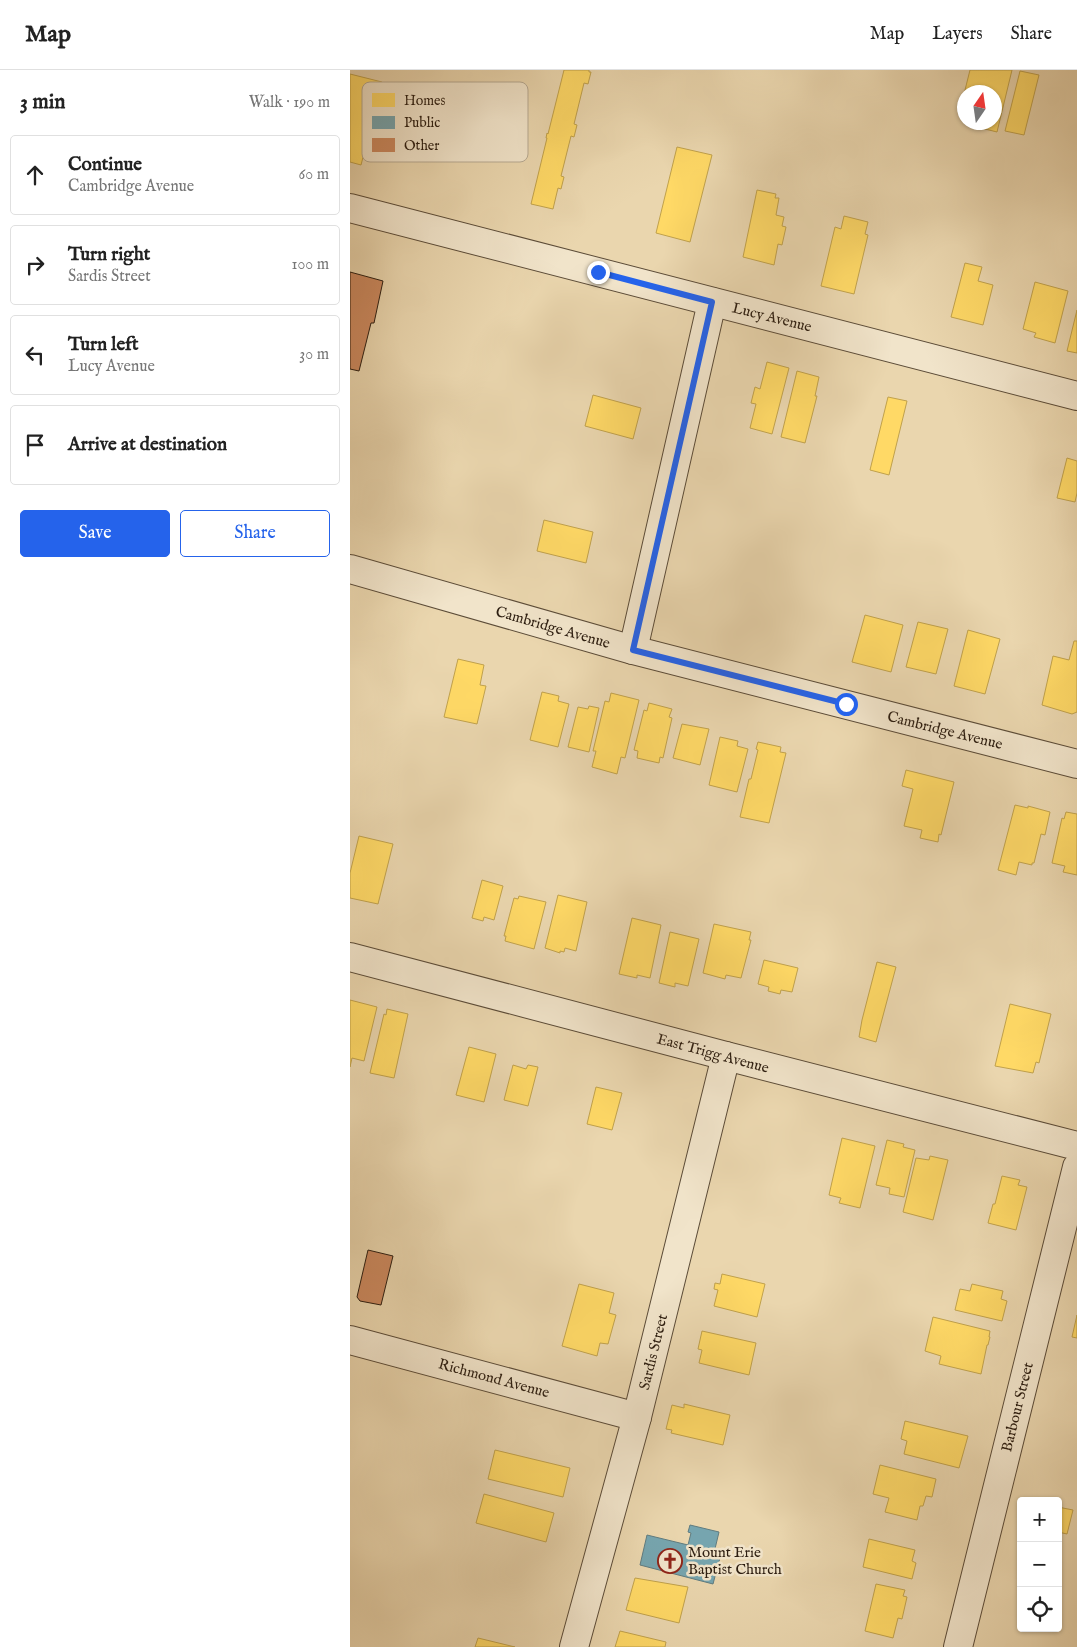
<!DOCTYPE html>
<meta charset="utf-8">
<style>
:root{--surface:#fff;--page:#f6f6f6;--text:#222;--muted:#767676;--line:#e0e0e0;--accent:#2563eb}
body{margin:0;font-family:"IM FELL English",serif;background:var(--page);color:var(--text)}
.controls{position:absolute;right:15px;bottom:15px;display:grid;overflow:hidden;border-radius:5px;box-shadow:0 1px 4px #0004}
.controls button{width:45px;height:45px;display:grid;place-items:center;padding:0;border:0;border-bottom:1px solid var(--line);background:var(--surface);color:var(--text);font:25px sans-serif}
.compass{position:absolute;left:607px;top:15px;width:45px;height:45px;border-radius:50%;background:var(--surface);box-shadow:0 1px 4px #0004;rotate:13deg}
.stop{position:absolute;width:15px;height:15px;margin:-11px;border:4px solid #2563eb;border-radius:50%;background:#fff}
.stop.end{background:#2563eb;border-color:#fff;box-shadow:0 1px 5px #0008}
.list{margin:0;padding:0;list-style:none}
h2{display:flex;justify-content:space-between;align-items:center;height:65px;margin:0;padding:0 20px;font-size:21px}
h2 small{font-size:16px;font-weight:400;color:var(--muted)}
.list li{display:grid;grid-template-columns:32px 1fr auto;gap:15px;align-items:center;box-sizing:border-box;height:80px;margin:0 10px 10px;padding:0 10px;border:1px solid var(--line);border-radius:5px}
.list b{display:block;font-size:19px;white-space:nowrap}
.list p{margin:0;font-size:16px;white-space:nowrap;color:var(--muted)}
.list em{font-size:16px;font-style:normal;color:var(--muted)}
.actions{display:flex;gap:10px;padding:15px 20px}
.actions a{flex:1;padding:11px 0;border:1px solid var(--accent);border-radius:5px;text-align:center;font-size:18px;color:var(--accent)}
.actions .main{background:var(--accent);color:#fff}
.icon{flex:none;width:28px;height:28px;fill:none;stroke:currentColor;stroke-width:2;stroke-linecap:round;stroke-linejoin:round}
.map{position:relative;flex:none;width:727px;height:1577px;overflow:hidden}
header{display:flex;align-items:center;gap:30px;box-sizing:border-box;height:70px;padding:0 25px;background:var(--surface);border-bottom:1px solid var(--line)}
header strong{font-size:24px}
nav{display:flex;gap:28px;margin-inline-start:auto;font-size:18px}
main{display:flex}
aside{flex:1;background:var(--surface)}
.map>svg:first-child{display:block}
.homes{fill:#ffd966;stroke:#c0a14c}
.public{fill:#76a5af;stroke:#607c80}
.building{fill:#cb895f;stroke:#2d1e11}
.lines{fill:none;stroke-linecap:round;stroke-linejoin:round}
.minor-casing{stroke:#5c4c38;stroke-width:30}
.minor{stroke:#f1e4ca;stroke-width:28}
.route{stroke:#2563eb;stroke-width:6}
.labels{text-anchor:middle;stroke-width:5;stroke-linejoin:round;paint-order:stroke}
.street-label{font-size:15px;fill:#2d1e11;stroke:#f1e4ca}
.poi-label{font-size:15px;fill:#2d1e11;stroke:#f1e4ca;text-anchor:start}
.key{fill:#f1e4ca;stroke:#b6a992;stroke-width:1}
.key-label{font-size:14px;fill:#2d1e11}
</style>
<header>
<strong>Map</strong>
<nav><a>Map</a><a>Layers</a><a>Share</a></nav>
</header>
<main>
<aside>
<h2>3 min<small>Walk · 190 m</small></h2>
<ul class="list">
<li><svg class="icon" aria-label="ahead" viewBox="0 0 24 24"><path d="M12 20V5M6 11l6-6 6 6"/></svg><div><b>Continue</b><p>Cambridge Avenue</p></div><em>60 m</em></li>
<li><svg class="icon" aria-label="right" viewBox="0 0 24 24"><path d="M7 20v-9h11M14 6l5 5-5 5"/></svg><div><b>Turn right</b><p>Sardis Street</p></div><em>100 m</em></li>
<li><svg class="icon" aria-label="left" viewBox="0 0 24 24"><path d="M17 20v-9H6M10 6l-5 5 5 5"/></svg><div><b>Turn left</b><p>Lucy Avenue</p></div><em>30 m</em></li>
<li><svg class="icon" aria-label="arrive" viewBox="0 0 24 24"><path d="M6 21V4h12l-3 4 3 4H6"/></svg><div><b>Arrive at destination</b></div></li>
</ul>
<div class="actions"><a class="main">Save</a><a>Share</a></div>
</aside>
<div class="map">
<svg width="727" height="1577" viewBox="0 0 727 1577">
<rect width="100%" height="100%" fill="#ead6ae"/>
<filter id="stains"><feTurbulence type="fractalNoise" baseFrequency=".004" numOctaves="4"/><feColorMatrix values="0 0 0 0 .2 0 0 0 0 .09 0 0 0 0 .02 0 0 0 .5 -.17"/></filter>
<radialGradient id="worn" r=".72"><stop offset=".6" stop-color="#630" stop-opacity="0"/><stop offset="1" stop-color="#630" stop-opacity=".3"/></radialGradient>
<g class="homes">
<polygon points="214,0 239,0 239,2 241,2 238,14 234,13 224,54 227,55 224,67 221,66 211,106 214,107 211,119 208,118 203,139 181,134 197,68 196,68 197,63 198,64"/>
<polygon points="620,0 662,0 647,62 627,57 628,52 644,52 644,22 614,22 614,32 612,32"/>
<polygon points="670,1 689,5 674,65 655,61"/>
<polygon points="0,4 32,12 11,95 0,92"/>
<polygon points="327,77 362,85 340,172 306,163"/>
<polygon points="407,120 426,124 425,128 429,128 426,145 434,147 432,156 436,157 432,175 428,174 424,195 393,187"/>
<polygon points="494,146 518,152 515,164 518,165 504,224 471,216 485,157 491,159"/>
<polygon points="615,193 632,197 628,211 643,215 633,255 601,247"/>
<polygon points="685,212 718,221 705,273 684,267 686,263 673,259"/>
<polygon points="727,240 727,283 717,281"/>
<polygon points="417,292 439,298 422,364 400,358 406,334 401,333 405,317 410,319"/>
<polygon points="447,301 469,307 465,326 467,326 455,373 431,367"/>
<polygon points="243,325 291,338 283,369 235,356"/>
<polygon points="538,327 557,331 539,405 520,400"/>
<polygon points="717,388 727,391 727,423 725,432 707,428"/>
<polygon points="194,450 243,462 236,493 187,481"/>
<polygon points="515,545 553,555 541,602 502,592"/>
<polygon points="568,552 598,559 586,604 556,597"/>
<polygon points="618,560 650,569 635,624 604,616"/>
<polygon points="724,571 727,571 727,642 722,644 692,635 703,586 719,590"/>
<polygon points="108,589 134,595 130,615 136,616 127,654 94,647"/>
<polygon points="192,622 209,626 208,631 219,634 208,677 180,670"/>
<polygon points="261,623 289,630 275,688 271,687 267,704 242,697 246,681 243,681 255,631 259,632"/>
<polygon points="299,633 322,639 319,647 322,648 313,688 310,687 309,693 287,688 288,681 284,680 294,640 297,641"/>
<polygon points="239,636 249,638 239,682 218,677 228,637 238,639"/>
<polygon points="332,654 359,659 350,695 323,688"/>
<polygon points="370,667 388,671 387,676 398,679 387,722 359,715"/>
<polygon points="408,672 431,677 430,682 436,683 419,753 390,747 399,709 401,709 408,680 406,679"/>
<polygon points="556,700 604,712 591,765 589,764 588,772 570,768 572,760 554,756 563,719 552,716"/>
<polygon points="665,735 678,738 678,736 700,742 695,765 691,764 684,793 682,793 682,795 669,792 666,805 648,800"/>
<polygon points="716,742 727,744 727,805 713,802 715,796 702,793 712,748 714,749"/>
<polygon points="9,766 43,774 28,834 0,828 0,803"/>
<polygon points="132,810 153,816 144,850 134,847 133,851 122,848"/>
<polygon points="208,825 237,832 226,881 215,878 214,882 210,881 210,883 195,878"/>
<polygon points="169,826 196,832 184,879 155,871 156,866 154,866 164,828 168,829"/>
<polygon points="282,848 311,855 300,908 287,905 287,908 269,904"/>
<polygon points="364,854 401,862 399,870 401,870 391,908 376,905 375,909 353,903"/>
<polygon points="320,862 349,869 338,916 325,913 325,917 309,913"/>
<polygon points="414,890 448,898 442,922 431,920 430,924 418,921 419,917 408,914"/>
<polygon points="527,892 546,897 526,972 509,967 512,950"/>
<polygon points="0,930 27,937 14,991 2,988 0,997"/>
<polygon points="660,934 701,944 689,993 686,992 683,1003 645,996"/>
<polygon points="37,939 58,944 44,1008 20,1003 34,944 36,945"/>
<polygon points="119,977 146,984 134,1032 106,1025"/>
<polygon points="163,995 176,999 178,995 188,997 178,1036 154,1030"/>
<polygon points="246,1017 272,1023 262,1060 237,1054"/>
<polygon points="492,1068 525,1076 510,1138 489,1133 491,1128 479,1125"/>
<polygon points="537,1070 554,1074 553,1077 565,1080 554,1127 539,1124 540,1118 526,1115"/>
<polygon points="580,1086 598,1090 583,1150 553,1142 566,1088 579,1090"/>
<polygon points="652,1106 670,1110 668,1115 677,1117 666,1160 638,1153 643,1134 645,1134"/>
<polygon points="372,1204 415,1214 407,1247 364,1236 368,1220 364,1219 365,1213 370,1214"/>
<polygon points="229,1214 264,1223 259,1243 266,1245 258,1274 250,1273 247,1286 212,1276"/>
<polygon points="622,1214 653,1221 651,1229 657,1231 652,1251 605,1240 610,1219 620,1221"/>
<polygon points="727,1245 727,1268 722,1267"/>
<polygon points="583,1247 640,1261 639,1267 640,1267 638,1275 637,1275 631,1304 589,1294 591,1286 575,1281"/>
<polygon points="352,1261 406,1273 399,1305 349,1293 352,1280 348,1279"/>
<polygon points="334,1334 380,1345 373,1375 321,1363 322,1360 316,1359 322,1335 334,1338"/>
<polygon points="555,1351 618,1366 609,1398 554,1384 557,1371 551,1369"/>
<polygon points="145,1380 220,1398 213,1427 138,1409"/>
<polygon points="530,1395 586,1409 582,1427 576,1426 573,1436 570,1436 567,1450 535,1442 539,1428 523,1424"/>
<polygon points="134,1424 204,1443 196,1472 126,1453"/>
<polygon points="708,1437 723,1440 717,1464 708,1462"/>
<polygon points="519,1469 565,1480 562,1491 566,1493 562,1509 513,1497"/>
<polygon points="285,1508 338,1517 329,1553 276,1540"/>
<polygon points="526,1514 555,1520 553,1526 557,1527 552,1549 548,1548 543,1568 515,1561"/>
<polygon points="270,1561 316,1572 315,1577 265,1577"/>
<polygon points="128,1568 165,1577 125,1577"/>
</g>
<polygon class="public" points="340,1455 369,1462 364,1483 371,1484 363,1514 290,1495 297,1465 338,1475 341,1463 338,1462"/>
<g class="building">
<polygon points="0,202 33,211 24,253 21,253 9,301 0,299"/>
<polygon points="18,1180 43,1186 31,1235 10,1231 7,1227"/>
</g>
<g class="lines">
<defs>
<g id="minor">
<polyline points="0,138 727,326"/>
<polyline points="0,499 283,580 727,694"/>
<polyline points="283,580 362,232"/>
<polyline points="0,887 376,986 727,1076"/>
<polyline points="0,1270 287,1347"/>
<polyline points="224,1577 287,1347 376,986"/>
<polyline points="608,1577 727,1097"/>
</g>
</defs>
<use href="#minor" class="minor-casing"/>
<use href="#minor" class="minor"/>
</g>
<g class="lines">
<polyline class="route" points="248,202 362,232 283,580 496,634"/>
</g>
<defs>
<symbol id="church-ring" viewBox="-11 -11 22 22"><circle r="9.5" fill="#f1e4ca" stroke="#8f2418" stroke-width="1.5"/><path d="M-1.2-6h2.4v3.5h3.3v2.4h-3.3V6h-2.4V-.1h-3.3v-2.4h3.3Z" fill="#8f2418"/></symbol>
</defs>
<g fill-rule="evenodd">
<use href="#church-ring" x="306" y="1477" width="28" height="28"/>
</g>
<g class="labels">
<g class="street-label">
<text transform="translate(422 247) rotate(14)" y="5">Lucy Avenue</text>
<text transform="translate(203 557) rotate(16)" y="5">Cambridge Avenue</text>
<text transform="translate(595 660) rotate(14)" y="5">Cambridge Avenue</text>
<text transform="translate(363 983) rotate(15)" y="5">East Trigg Avenue</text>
<text transform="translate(303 1282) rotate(-76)" y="5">Sardis Street</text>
<text transform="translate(144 1308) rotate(15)" y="5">Richmond Avenue</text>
<text transform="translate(667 1337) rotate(-76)" y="5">Barbour Street</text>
</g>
<g class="poi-label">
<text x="338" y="1487">Mount Erie<tspan x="338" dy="17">Baptist Church</tspan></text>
</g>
</g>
<rect x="12" y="12" width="166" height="80" rx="8" class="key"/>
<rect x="22" y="23" width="23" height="14" fill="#ffd966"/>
<rect x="22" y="46" width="23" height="13" fill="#76a5af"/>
<rect x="22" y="68" width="23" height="14" fill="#cb895f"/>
<g class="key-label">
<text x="54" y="35">Homes</text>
<text x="54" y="57">Public</text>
<text x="54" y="80">Other</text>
</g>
<rect width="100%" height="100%" filter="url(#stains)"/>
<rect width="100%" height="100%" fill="url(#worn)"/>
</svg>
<div class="controls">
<button>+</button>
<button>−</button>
<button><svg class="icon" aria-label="locate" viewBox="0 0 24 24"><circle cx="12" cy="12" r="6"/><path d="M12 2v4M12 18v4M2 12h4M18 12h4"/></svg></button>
</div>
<svg class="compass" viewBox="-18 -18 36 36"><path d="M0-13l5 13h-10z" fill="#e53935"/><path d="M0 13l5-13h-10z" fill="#767676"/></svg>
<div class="stop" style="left:496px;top:634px"></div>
<div class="stop end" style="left:248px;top:202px"></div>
</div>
</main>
